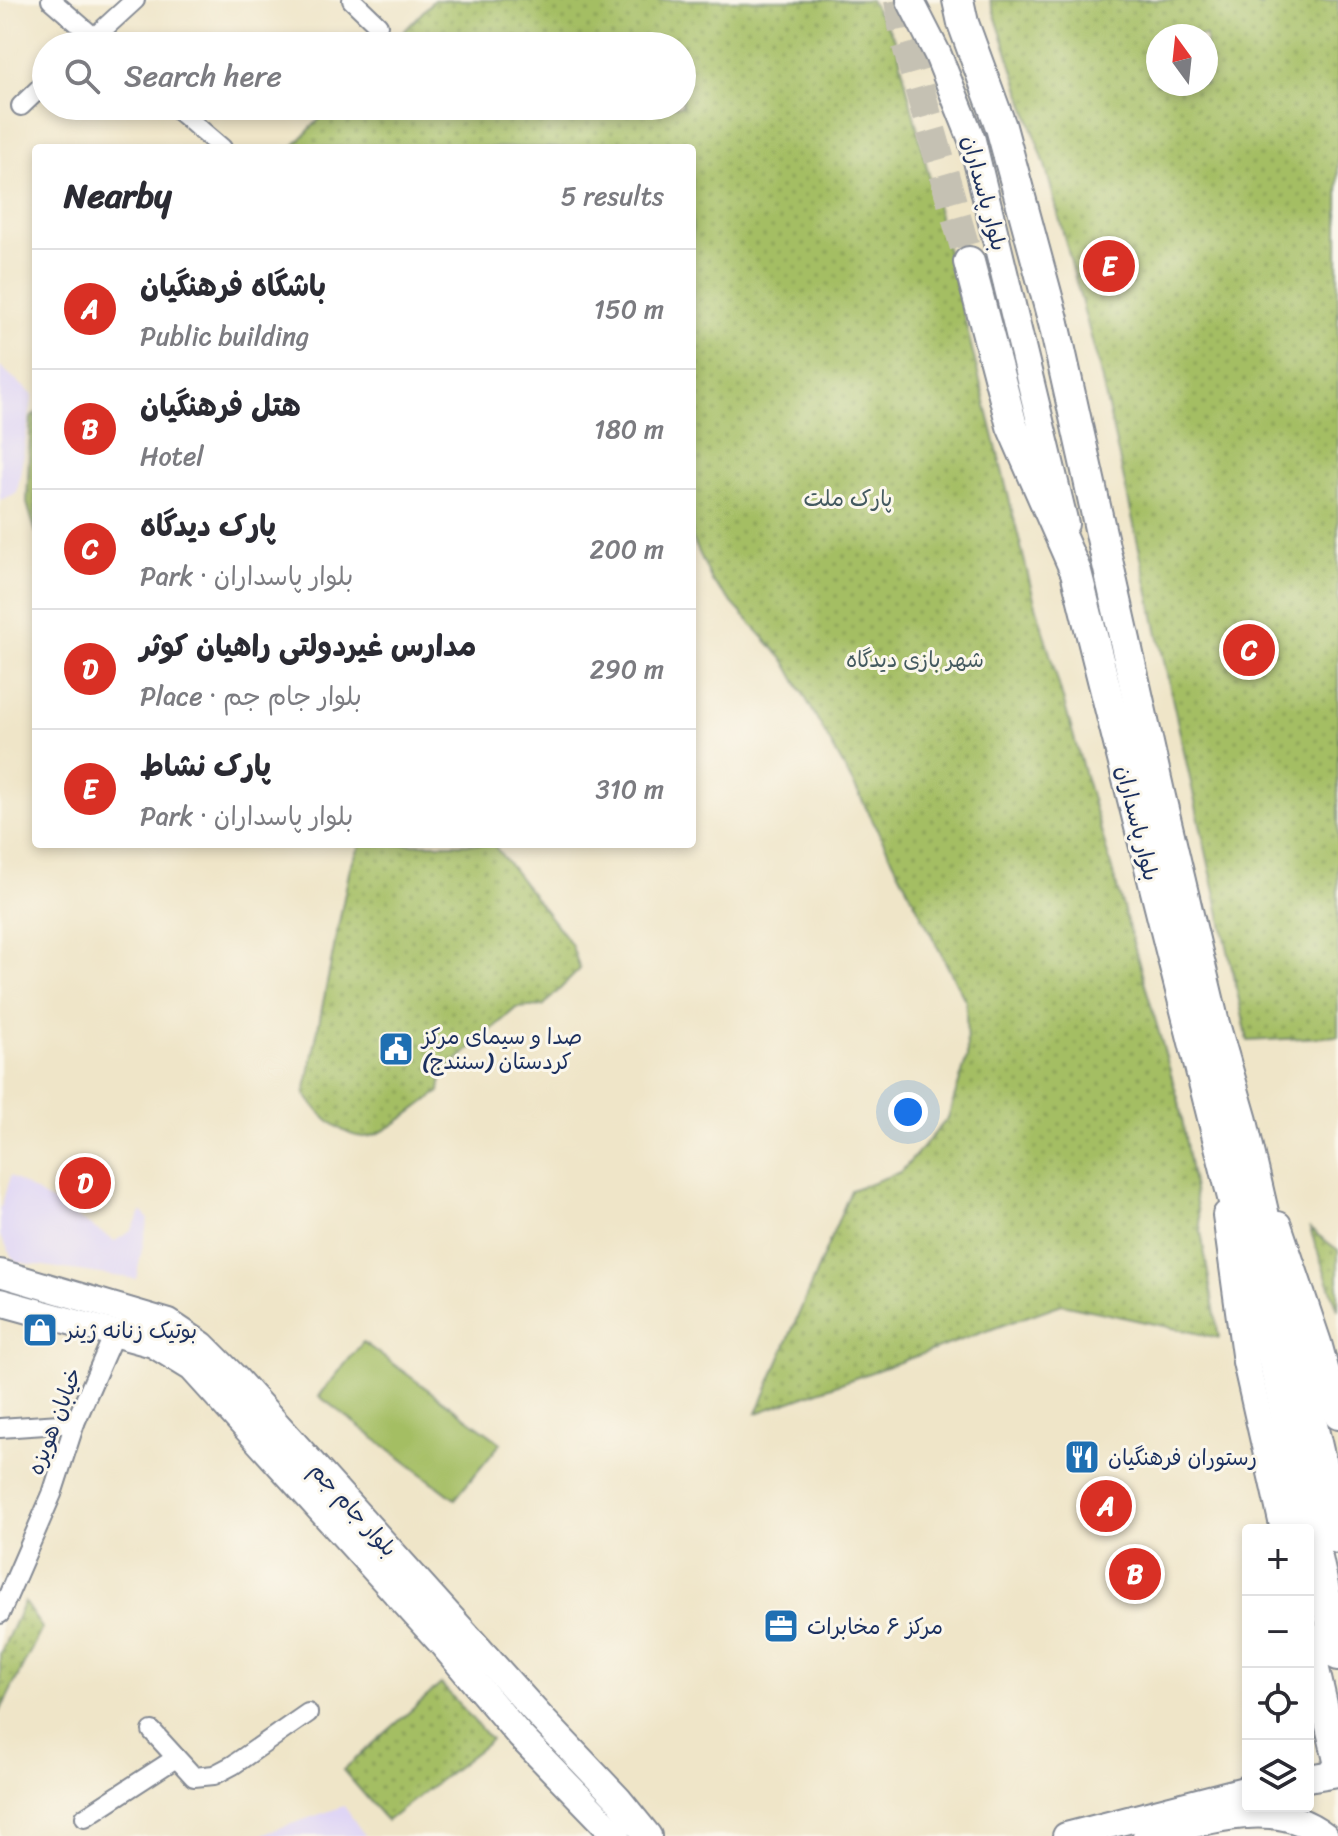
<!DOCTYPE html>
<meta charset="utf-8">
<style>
:root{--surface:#fff;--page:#f2f2f3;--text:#2b2b33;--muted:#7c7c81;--line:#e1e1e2;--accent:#d93025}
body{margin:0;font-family:Sriracha,"Playpen Sans Arabic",sans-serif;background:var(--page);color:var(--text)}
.controls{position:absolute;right:24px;bottom:24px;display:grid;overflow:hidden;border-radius:8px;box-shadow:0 4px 12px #0003}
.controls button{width:72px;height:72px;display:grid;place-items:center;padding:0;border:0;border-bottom:2px solid var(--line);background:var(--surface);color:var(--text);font:40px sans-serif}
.compass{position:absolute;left:1146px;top:24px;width:72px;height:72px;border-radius:50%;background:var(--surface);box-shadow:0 4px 12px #0003;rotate:345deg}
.you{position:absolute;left:908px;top:1112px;width:28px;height:28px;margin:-20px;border:6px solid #fff;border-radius:50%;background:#1a73e8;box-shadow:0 0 0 12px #1a73e833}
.badge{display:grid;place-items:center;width:52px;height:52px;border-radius:50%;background:var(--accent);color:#fff;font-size:26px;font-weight:700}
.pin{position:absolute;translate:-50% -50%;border:4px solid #fff;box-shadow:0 2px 8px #0006}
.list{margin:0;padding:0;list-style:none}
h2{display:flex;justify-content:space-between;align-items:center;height:104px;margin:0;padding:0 32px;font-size:34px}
h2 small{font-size:26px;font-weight:400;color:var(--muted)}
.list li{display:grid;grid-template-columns:52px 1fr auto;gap:24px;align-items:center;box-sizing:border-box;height:120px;padding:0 32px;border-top:2px solid var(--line)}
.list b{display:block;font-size:30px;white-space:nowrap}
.list p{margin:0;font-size:26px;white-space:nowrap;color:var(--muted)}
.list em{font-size:26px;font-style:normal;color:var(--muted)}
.icon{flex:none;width:44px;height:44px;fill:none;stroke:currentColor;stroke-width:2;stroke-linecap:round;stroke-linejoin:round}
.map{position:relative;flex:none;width:1338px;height:1836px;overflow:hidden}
.search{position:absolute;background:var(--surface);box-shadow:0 4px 12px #0003;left:32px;top:32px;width:664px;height:88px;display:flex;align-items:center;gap:20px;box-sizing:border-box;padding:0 28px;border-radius:44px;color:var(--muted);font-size:30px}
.panel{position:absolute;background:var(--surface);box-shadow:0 4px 12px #0003;left:32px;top:144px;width:664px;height:704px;border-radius:8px}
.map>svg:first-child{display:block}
.built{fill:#dfd5f5}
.grass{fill:url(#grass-dots);stroke:#607661;stroke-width:2;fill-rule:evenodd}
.pitch{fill:#a4be64;stroke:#607661;stroke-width:2}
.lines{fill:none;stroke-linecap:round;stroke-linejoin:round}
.primary-tunnel{stroke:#c5c1b3;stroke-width:30;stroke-dasharray:30 15;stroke-linecap:butt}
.minor-casing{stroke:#858a93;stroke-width:22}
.secondary-casing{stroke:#858a93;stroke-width:30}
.primary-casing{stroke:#858a93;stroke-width:34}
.minor{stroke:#fff;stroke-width:18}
.secondary{stroke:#fff;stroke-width:26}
.primary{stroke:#fff;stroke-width:30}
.labels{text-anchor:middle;stroke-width:6;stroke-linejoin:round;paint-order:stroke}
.street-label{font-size:22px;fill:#1b2f5e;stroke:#fbf7ec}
.park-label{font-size:22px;fill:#445a60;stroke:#fbf7ec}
.poi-label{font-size:22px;fill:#1b2f5e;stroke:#fbf7ec;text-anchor:start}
</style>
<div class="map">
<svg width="1338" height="1836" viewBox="0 0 1338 1836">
<defs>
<pattern id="grass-dots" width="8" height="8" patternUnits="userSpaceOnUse" patternTransform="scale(2)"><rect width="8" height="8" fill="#a4be64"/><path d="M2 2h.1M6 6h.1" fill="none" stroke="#859b56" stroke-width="1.8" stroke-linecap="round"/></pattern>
</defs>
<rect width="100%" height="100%" fill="#fbf7ec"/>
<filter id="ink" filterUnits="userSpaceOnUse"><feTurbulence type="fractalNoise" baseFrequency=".0125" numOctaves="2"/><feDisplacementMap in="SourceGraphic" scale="16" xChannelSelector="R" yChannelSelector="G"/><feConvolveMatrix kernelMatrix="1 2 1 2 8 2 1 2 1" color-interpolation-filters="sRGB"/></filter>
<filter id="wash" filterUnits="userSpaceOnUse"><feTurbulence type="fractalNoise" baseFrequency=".006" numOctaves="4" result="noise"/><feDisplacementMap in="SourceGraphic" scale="32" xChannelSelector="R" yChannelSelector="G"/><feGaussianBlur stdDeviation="1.8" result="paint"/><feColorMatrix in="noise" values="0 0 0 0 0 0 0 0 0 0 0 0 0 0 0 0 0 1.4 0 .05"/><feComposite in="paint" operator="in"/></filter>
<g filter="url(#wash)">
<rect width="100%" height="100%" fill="#efe5c8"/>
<g class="built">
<polygon points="0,366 33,395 17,493 0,500"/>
<polygon points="10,1176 115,1241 131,1231 142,1211 148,1219 136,1279 16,1262 0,1236 0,1211"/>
<polygon points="344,1806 365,1836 262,1836 265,1833"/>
</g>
<g class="grass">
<polygon points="434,0 870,0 895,39 1033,595 1179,1102 1219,1338 1062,1304 757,1413 851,1190 901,1172 948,1118 967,1057 966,1002 861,798 785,661 712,581 692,537 692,148 292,148 332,106 682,106 682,46 390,46"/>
<path d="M990,0h258l13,7 3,-7h74v1036l-90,5 -149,-674 -54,-202zM1158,36h48v48h-48z"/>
<polygon points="36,413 36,533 27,503 31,418"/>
<path d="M361,844h132l78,100 9,25 -37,37 -27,2 -74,66 -2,18c-21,13 -41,32 -63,42 -27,13 -59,-21 -72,-40l45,-227z"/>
<polygon points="1310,1229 1338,1250 1338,1310"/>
<polygon points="24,1602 42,1628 0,1712 0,1654"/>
<polygon points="441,1684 491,1740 387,1821 343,1770"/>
</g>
<polygon class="pitch" points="363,1342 501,1443 455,1499 319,1396"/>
</g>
<g filter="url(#ink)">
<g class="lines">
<polyline class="primary-tunnel" points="899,0 905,39 969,262"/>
<defs>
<g id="minor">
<polyline points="51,0 104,46"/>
<polyline points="352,0 378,25"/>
<polyline points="87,44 135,0"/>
<polyline points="21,106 46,82"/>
<polyline points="173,106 222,148"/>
<polyline points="0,1428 75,1423"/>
<polyline points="0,1614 52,1494 75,1423 114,1334"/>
<polyline points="152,1731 194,1777 214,1775 233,1765 308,1713"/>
<polyline points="85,1817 176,1758"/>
</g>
<g id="secondary">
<polyline points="910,0 938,55 972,140 1065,524"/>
<polyline points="1226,1215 1246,1362 1284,1530"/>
<polyline points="1278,1225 1318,1343 1338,1416"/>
<polyline points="0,1273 169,1323 202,1345 236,1379 542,1719 618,1799 648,1836"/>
<polyline points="0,1302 153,1344 192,1368 444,1646 521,1737 617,1836"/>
<polyline points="1308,1635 1338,1765"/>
<polyline points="1308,1778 1338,1773"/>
<polyline points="1066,1836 1248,1789"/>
<path d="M1146,1836c57,-13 128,-41 179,0"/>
</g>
<g id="primary">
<polyline points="958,0 963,23 1001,127 1054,323 1160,797 1214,1024 1242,1121 1338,1538"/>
<polyline points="969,262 1012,426 1076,572 1276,1369 1338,1655"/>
</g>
</defs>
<use href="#minor" class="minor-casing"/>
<use href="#secondary" class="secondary-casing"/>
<use href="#primary" class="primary-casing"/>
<use href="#minor" class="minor"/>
<use href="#secondary" class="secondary"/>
<use href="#primary" class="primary"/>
</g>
</g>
<defs>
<symbol id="civic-square" viewBox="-11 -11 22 22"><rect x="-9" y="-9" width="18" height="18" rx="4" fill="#1f6fb2" stroke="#fbf7ec"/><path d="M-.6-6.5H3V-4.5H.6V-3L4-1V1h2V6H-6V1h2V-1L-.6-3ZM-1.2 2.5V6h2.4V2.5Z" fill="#fff"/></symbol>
<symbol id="shop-square" viewBox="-11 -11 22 22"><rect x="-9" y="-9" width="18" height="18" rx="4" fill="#1f6fb2" stroke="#fbf7ec"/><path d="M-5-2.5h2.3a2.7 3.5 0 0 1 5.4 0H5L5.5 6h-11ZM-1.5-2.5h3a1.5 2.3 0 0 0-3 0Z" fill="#fff"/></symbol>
<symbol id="restaurant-square" viewBox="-11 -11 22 22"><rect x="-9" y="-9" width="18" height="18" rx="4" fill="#1f6fb2" stroke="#fbf7ec"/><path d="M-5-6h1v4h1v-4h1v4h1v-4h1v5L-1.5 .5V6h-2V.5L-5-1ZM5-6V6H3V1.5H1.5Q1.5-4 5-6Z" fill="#fff"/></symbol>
<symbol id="office-square" viewBox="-11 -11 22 22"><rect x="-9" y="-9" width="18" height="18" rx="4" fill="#1f6fb2" stroke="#fbf7ec"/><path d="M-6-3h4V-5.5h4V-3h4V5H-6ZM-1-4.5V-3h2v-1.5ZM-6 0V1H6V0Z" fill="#fff"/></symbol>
</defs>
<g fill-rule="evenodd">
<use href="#civic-square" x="376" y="1029" width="40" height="40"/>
<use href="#shop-square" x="20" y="1310" width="40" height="40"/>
<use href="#restaurant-square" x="1062" y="1437" width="40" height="40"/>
<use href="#office-square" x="761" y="1606" width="40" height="40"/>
</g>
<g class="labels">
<g class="street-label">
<text transform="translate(985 193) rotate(75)" y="8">بلوار پاسداران</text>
<text transform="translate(1138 823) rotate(76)" y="8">بلوار پاسداران</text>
<text transform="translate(54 1421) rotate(-69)" y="8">خیابان هویزه</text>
<text transform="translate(354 1509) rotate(48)" y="8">بلوار جام جم</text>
</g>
<g class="park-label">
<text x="848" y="506">پارک ملت</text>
<text x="915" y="667">شهر بازی دیدگاه</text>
</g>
<g class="poi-label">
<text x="422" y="1044">صدا و سیمای مرکز<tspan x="422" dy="25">کردستان (سنندج)</tspan></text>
<text x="66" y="1338">بوتیک زنانه ژینر</text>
<text x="1108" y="1465">رستوران فرهنگیان</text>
<text x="807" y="1634">مرکز ۶ مخابرات</text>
</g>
</g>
</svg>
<div class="controls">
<button>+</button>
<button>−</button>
<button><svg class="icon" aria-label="locate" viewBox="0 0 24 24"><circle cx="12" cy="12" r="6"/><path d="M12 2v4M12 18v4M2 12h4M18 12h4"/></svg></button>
<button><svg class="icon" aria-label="layers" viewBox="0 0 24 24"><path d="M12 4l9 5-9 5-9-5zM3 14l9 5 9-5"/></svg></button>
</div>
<svg class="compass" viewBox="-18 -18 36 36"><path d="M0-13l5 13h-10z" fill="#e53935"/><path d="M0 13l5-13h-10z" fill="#7c7c81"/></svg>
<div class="you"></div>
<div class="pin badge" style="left:1106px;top:1506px">A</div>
<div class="pin badge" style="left:1135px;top:1574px">B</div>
<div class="pin badge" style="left:1249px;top:650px">C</div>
<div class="pin badge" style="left:85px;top:1183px">D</div>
<div class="pin badge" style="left:1109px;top:266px">E</div>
<div class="search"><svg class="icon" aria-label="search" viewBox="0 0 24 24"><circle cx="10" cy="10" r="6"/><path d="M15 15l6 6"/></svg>Search here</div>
<section class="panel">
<h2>Nearby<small>5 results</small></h2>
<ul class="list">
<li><span class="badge">A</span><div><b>باشگاه فرهنگیان</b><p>Public building</p></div><em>150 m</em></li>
<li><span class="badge">B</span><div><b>هتل فرهنگیان</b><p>Hotel</p></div><em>180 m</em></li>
<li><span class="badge">C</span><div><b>پارک دیدگاه</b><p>Park · بلوار پاسداران</p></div><em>200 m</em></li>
<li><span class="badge">D</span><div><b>مدارس غیردولتی راهیان کوثر</b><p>Place · بلوار جام جم</p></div><em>290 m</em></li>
<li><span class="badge">E</span><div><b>پارک نشاط</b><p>Park · بلوار پاسداران</p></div><em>310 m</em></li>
</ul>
</section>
</div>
